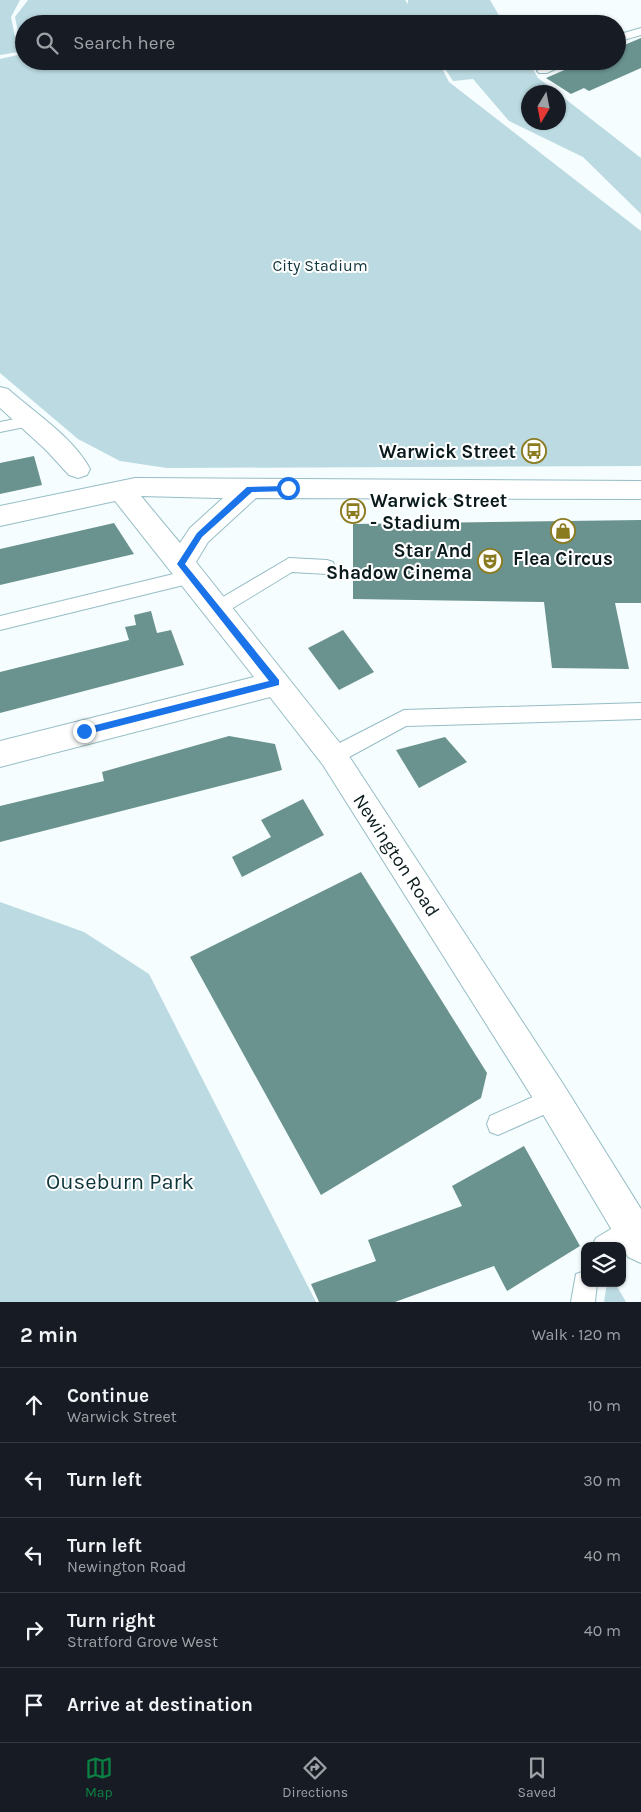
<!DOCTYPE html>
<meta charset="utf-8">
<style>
:root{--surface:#171b24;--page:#20242c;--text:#f1f3f6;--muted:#9ea1a6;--line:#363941;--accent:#0b8043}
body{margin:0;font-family:Karla,sans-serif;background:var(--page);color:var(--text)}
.controls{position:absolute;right:15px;bottom:15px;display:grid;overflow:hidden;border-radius:10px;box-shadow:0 1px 4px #0004}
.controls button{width:45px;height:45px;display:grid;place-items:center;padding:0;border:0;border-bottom:1px solid var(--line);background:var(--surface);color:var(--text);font:25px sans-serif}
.compass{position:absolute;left:521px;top:85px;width:45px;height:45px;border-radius:50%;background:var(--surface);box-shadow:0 1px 4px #0004;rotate:190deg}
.stop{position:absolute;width:15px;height:15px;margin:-11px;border:4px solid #1a73e8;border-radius:50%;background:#fff}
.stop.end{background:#1a73e8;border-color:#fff;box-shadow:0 1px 5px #0008}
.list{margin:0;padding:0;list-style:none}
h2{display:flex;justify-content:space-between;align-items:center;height:65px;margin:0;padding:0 20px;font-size:21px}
h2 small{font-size:16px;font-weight:400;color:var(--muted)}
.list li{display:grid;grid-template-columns:32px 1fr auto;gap:15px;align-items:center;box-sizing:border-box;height:75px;padding:0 20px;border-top:1px solid var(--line)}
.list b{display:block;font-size:19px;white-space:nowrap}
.list p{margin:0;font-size:16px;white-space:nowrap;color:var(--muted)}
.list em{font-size:16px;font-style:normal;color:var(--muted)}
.icon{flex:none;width:28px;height:28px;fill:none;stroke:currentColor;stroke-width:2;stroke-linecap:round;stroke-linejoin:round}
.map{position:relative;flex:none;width:641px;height:1302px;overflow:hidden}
.search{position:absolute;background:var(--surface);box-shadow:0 1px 4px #0004;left:15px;right:15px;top:15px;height:55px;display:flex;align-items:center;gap:12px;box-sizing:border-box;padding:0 18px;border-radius:28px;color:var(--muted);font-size:19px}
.sheet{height:440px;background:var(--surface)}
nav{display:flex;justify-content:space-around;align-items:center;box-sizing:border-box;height:70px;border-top:1px solid var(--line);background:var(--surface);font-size:14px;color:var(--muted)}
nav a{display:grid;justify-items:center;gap:2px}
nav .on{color:var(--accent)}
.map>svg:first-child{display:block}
.green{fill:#bbdae1}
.building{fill:#6a9390}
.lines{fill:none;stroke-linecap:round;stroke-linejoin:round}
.lane-casing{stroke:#96bdc5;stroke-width:2}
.street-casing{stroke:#96bdc5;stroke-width:2}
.lane{fill:#fff;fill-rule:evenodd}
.street{fill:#fff;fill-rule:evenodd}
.route{fill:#1a73e8}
.labels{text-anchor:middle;stroke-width:4;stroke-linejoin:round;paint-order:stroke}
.far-park-label{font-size:16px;fill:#0e363d;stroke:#fff}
.poi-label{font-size:19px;font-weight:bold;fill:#0a1a1d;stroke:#fff;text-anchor:end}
.street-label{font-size:19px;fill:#0a1a1d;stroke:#fff}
.near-park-label{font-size:22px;fill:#0e363d;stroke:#fff}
</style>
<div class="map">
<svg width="641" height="1302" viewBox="0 0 641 1302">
<rect width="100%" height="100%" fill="#f5fdfe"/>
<g class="green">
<polygon points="0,0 20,0 11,17 18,52 0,55"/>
<polygon points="28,0 405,0 408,4 408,0 490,0 504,24 24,24 24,61 438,61 449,82 641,231 641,466 167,468 120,461 78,439 0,373 0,59 22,54 15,17"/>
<polygon points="440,61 528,61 538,78 557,92 528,92 528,122 558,122 559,94 641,158 641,214 583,157 509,121 473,79 453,81"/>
<polygon points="0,902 84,932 149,974 316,1302 0,1302"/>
<polygon points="607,1283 615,1283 626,1302 604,1302"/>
</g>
<g class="building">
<polygon points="641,38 641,68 589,91 584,88 571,94 546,78 585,61 617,61 617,48"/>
<polygon points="34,456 42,485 0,494 0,463"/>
<polygon points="641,520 641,603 615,603 629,669 552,668 544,602 353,599 353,524"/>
<polygon points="114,523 134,554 0,585 0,549"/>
<polygon points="151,611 157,633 171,630 184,665 0,713 0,672 129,640 125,627 136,625 134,615"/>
<polygon points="343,630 374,672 339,690 308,648"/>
<polygon points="229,736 275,744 282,770 0,842 0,806 104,781 102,772"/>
<polygon points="445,737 467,762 419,788 396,750"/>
<polygon points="303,799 324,835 242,877 232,857 271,837 261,820"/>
<polygon points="361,872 487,1073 481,1098 321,1195 190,957"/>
<polygon points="524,1146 580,1246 507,1291 494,1266 395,1302 319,1302 311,1284 376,1261 368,1240 462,1206 452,1186"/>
</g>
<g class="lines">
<defs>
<g id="lane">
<polygon points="641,28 641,35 617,42 617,35"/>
<polygon points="556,61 572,61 547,73 539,73 537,71"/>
<polygon points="30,416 35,417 38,421 35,425 0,432 0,422"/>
<polygon points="289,558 327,560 333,562 335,567 333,572 327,574 292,572 223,614 217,616 211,614 208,609 211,604"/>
<polygon points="190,570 196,572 198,577 196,582 0,630 0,616"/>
<polygon points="641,703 641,719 406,726 340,762 333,764 326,762 324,756 326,750 404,710"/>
<polygon points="553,1088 561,1091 564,1099 561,1107 498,1135 490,1132 487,1124 490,1116"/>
<polygon points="631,1217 639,1221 639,1237 622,1248 622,1246 592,1246 596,1238"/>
<polygon points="585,1271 585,1283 597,1283 595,1302 571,1302 576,1274"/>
</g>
<g id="street">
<path d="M0,387l8,2c27,24 65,48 82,80l-3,6 -9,3 -9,-3 -23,-25 -46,-42z"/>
<path d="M135,478l506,3v18l-385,-1 -48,44 -12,20 147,185 222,340 76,122v54l-13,-6 -87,-146 -218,-346 -53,-68 -270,70v-26l254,-64 -139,-176 -115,25v-20zM141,496l76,2h6l-33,30 -10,15z"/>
</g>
</defs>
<use href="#lane" class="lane-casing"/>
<use href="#street" class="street-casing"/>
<use href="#lane" class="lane"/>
<use href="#street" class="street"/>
</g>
<polygon class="route" points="288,486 291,488 288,491 252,492 202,537 185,564 279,680 279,685 84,735 81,734 80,731 84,728 269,681 177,564 197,533 247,487"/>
<defs>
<symbol id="bus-ring" viewBox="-11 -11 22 22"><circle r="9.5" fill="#fff" stroke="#8a7b21" stroke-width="1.5"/><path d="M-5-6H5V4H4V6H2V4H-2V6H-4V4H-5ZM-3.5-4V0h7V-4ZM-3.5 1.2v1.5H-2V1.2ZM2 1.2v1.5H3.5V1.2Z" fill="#8a7b21"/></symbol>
<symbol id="shop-ring" viewBox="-11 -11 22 22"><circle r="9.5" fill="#fff" stroke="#8a7b21" stroke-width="1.5"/><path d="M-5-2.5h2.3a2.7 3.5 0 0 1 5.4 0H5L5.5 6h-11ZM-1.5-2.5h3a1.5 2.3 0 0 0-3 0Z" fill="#8a7b21"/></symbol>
<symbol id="theatre-ring" viewBox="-11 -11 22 22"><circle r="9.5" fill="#fff" stroke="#8a7b21" stroke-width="1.5"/><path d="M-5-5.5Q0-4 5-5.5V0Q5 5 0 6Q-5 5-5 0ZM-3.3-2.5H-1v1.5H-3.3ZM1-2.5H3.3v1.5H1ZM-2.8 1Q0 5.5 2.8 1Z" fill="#8a7b21"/></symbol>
</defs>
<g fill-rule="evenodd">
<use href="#bus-ring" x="520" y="437" width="28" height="28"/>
<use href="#bus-ring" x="339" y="497" width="28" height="28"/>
<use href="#shop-ring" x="549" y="517" width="28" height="28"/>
<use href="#theatre-ring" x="476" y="547" width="28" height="28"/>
</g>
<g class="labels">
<g class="far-park-label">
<text x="320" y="271">City Stadium</text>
</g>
<g class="poi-label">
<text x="516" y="458">Warwick Street</text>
<text x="370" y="507" text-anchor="start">Warwick Street<tspan x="370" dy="22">- Stadium</tspan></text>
<text x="472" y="557">Star And<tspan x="472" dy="22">Shadow Cinema</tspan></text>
<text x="563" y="565" text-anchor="middle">Flea Circus</text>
</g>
<g class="street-label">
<text transform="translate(397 855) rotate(57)" y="7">Newington Road</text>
</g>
<g class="near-park-label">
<text x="120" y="1189">Ouseburn Park</text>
</g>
</g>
</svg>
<div class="controls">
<button><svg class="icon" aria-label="layers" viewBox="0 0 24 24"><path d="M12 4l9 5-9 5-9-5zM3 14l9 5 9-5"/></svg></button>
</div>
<svg class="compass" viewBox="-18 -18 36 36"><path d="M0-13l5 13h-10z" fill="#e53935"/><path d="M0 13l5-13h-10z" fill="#9ea1a6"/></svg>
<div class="stop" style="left:288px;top:488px"></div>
<div class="stop end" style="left:84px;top:731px"></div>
<div class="search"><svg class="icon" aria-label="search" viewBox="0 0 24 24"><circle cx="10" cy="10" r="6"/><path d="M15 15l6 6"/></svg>Search here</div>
</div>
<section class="sheet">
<h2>2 min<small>Walk · 120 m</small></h2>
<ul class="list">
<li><svg class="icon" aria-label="ahead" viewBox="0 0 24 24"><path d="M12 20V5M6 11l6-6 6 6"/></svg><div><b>Continue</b><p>Warwick Street</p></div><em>10 m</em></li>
<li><svg class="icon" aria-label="left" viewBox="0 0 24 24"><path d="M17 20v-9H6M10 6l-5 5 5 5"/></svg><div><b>Turn left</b></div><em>30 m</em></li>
<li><svg class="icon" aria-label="left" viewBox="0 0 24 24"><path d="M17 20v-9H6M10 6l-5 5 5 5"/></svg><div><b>Turn left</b><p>Newington Road</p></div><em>40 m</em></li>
<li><svg class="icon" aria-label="right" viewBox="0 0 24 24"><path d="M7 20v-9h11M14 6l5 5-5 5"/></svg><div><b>Turn right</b><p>Stratford Grove West</p></div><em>40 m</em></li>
<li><svg class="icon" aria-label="arrive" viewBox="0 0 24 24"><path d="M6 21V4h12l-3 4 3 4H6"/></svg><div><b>Arrive at destination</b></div></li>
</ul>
</section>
<nav>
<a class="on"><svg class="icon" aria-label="map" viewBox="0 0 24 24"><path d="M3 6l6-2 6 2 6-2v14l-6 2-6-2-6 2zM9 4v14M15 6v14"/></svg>Map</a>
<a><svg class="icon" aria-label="directions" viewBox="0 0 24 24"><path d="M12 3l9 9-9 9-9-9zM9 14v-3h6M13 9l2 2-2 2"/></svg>Directions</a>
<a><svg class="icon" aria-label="saved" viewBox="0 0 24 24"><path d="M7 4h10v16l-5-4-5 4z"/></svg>Saved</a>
</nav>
